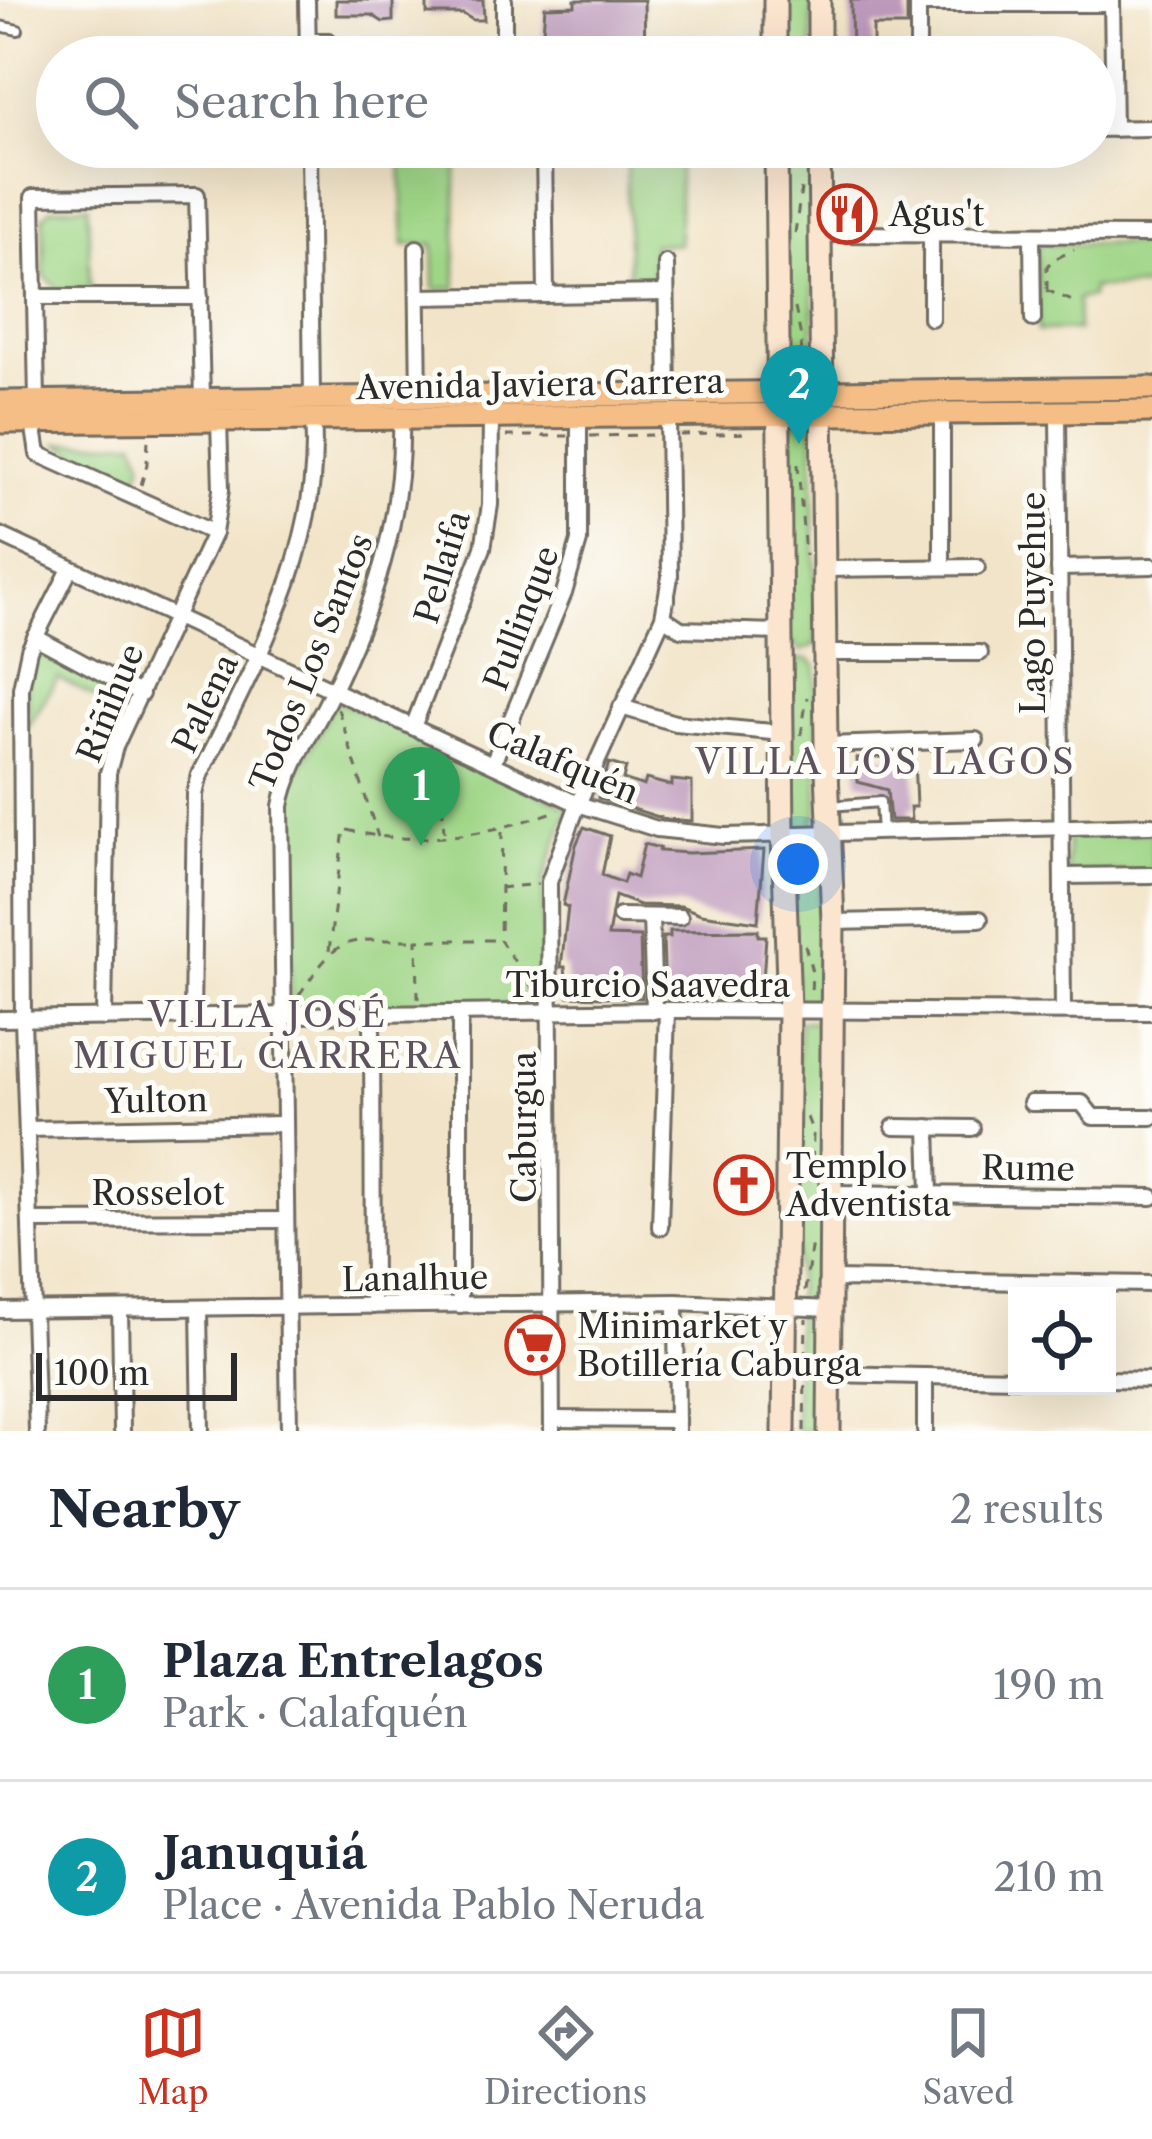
<!DOCTYPE html>
<meta charset="utf-8">
<style>
:root{--surface:#fff;--page:#f6f6f7;--text:#1f2937;--muted:#747a83;--line:#e0e1e3;--accent:#c8321e}
body{margin:0;font-family:"Libre Caslon Text",serif;background:var(--page);color:var(--text)}
.controls{position:absolute;right:36px;bottom:36px;display:grid;overflow:hidden;border-radius:0px;box-shadow:0 12px 48px #0002}
.controls button{width:108px;height:108px;display:grid;place-items:center;padding:0;border:0;border-bottom:3px solid var(--line);background:var(--surface);color:var(--text);font:60px sans-serif}
.scale{position:absolute;left:36px;bottom:30px;width:201px;box-sizing:border-box;padding-left:12px;border:6px solid #2b2b2b;border-top:0;font-size:33px;line-height:42px;white-space:nowrap;color:#2b2b2b;-webkit-text-stroke:9px #fdfcf7;paint-order:stroke}
.you{position:absolute;left:798px;top:864px;width:42px;height:42px;margin:-30px;border:9px solid #fff;border-radius:50%;background:#1a73e8;box-shadow:0 0 0 18px #1a73e833}
.badge{display:grid;place-items:center;width:78px;height:78px;border-radius:50%;background:var(--accent);color:#fff;font-size:39px;font-weight:700}
.pin{position:absolute;translate:-50% -99px;filter:drop-shadow(0 3px 6px #0008)}
.pin::after{content:'';position:absolute;top:63px;width:42px;height:36px;background:inherit;clip-path:polygon(0 0,100% 0,50% 100%)}
.list{margin:0;padding:0;list-style:none}
h2{display:flex;justify-content:space-between;align-items:center;height:156px;margin:0;padding:0 48px;font-size:51px}
h2 small{font-size:39px;font-weight:400;color:var(--muted)}
.list li{display:grid;grid-template-columns:78px 1fr auto;gap:36px;align-items:center;box-sizing:border-box;height:192px;padding:0 48px;border-top:3px solid var(--line)}
.list b{display:block;font-size:45px;white-space:nowrap}
.list p{margin:0;font-size:39px;white-space:nowrap;color:var(--muted)}
.list em{font-size:39px;font-style:normal;color:var(--muted)}
.icon{flex:none;width:66px;height:66px;fill:none;stroke:currentColor;stroke-width:2;stroke-linecap:round;stroke-linejoin:round}
.map{position:relative;flex:none;width:1152px;height:1431px;overflow:hidden}
.search{position:absolute;background:var(--surface);box-shadow:0 12px 48px #0002;left:36px;right:36px;top:36px;height:132px;display:flex;align-items:center;gap:30px;box-sizing:border-box;padding:0 42px;border-radius:66px;color:var(--muted);font-size:45px}
.sheet{height:540px;background:var(--surface)}
nav{display:flex;justify-content:space-around;align-items:center;box-sizing:border-box;height:168px;border-top:3px solid var(--line);background:var(--surface);font-size:33px;color:var(--muted)}
nav a{display:grid;justify-items:center;gap:6px}
nav .on{color:var(--accent)}
.map>svg:first-child{display:block}
.green{fill:#9fd586;stroke:#658058;stroke-width:3}
.building{fill:#bd99bc}
.lines{fill:none;stroke-linecap:round;stroke-linejoin:round}
.lane-casing{stroke:#716c62;stroke-width:14}
.street-casing{stroke:#716c62;stroke-width:20}
.secondary-casing{stroke:#716c62;stroke-width:27}
.primary-casing{stroke:#716c62;stroke-width:27}
.path{stroke:#716c62;stroke-width:3;stroke-dasharray:9 9;stroke-linecap:butt}
.lane{stroke:#fff;stroke-width:8}
.street{stroke:#fff;stroke-width:14}
.secondary{stroke:#fbe5cf;stroke-width:21}
.primary{stroke:#f6be87;stroke-width:21}
.labels{text-anchor:middle;stroke-width:10;stroke-linejoin:round;paint-order:stroke}
.poi-label{font-size:33px;fill:#2b2b2b;stroke:#fdfcf7;text-anchor:start}
.street-label{font-size:33px;fill:#2b2b2b;stroke:#fdfcf7}
.neighbourhood-label{font-size:36px;letter-spacing:3px;fill:#5e525e;stroke:#fdfcf7}
</style>
<div class="map">
<svg width="1152" height="1431" viewBox="0 0 1152 1431">
<rect width="100%" height="100%" fill="#fdfcf7"/>
<filter id="ink" filterUnits="userSpaceOnUse"><feTurbulence type="fractalNoise" baseFrequency=".00833" numOctaves="2"/><feDisplacementMap in="SourceGraphic" scale="24" xChannelSelector="R" yChannelSelector="G"/><feConvolveMatrix kernelMatrix="1 2 1 2 8 2 1 2 1" color-interpolation-filters="sRGB"/></filter>
<filter id="wash" filterUnits="userSpaceOnUse"><feTurbulence type="fractalNoise" baseFrequency=".004" numOctaves="4" result="noise"/><feDisplacementMap in="SourceGraphic" scale="48" xChannelSelector="R" yChannelSelector="G"/><feGaussianBlur stdDeviation="2.7" result="paint"/><feColorMatrix in="noise" values="0 0 0 0 0 0 0 0 0 0 0 0 0 0 0 0 0 1.4 0 .05"/><feComposite in="paint" operator="in"/></filter>
<g filter="url(#wash)">
<rect width="100%" height="100%" fill="#f2e4c8"/>
<g class="green">
<rect x="782" y="0" width="30" height="57"/>
<polygon points="790,148 812,151 814,385 784,386 783,151"/>
<polygon points="626,149 679,149 679,244 653,244 653,283 629,286"/>
<polygon points="456,150 456,288 434,289 433,244 404,245 401,151"/>
<polygon points="88,205 90,289 58,289 44,275 43,217 51,208"/>
<polygon points="1152,243 1152,287 1092,288 1091,297 1077,299 1078,330 1038,331 1038,245"/>
<polygon points="795,422 809,422 813,428 816,645 801,651 788,638 786,435"/>
<polygon points="135,441 143,462 134,486 59,443"/>
<polygon points="37,647 127,697 119,710 58,678 28,727 26,668"/>
<polygon points="808,659 816,666 818,812 814,818 813,854 820,859 818,998 811,1004 796,1000 790,861 796,850 797,818 791,812 790,668 797,660"/>
<polygon points="336,701 569,807 543,881 543,1005 291,1009 286,810 292,783"/>
<polygon points="1152,832 1152,871 1067,873 1068,833"/>
<polygon points="799,1021 827,1022 823,1431 795,1431"/>
</g>
<g id="blocks">
<g class="building">
<polygon points="336,0 393,0 393,21 383,22 372,15 336,15"/>
<polygon points="427,0 483,0 484,20 473,20 463,14 427,14"/>
<polygon points="575,0 644,0 645,57 541,57 545,7 575,6"/>
<polygon points="851,0 907,0 907,26 873,26 873,55 852,56"/>
<polygon points="914,756 916,807 910,807 911,820 890,820 887,790 858,782 857,758"/>
<polygon points="609,763 626,768 623,779 644,786 646,779 672,786 672,780 692,782 692,821 665,819 598,798"/>
<polygon points="584,827 610,836 602,875 623,883 626,874 636,878 644,844 660,848 659,851 688,853 764,850 758,922 701,914 681,906 639,905 615,896 608,936 640,937 642,998 568,996 565,967 561,967 568,907 563,905 576,845"/>
<polygon points="758,930 758,936 766,936 762,995 665,997 663,937 670,937 670,931"/>
</g>
</g>
</g>
<g filter="url(#ink)">
<use href="#blocks" fill-opacity="0" stroke="#716c62" stroke-width="3"/>
<g class="lines">
<defs>
<g id="lane">
<polyline points="0,26 18,30"/>
<polyline points="308,38 329,38"/>
<polyline points="830,806 880,802 882,832"/>
</g>
<g id="street">
<polyline points="307,0 308,57"/>
<polyline points="504,0 504,57"/>
<polyline points="1112,0 1114,129"/>
<polyline points="918,4 1112,4"/>
<polyline points="918,57 918,0"/>
<polyline points="1095,129 1152,128"/>
<polyline points="309,147 312,398"/>
<polyline points="544,147 546,295"/>
<polyline points="819,234 1152,235"/>
<polyline points="931,236 931,318"/>
<polyline points="1032,236 1033,319"/>
<polyline points="417,248 419,397"/>
<polyline points="666,263 668,394"/>
<polyline points="37,297 200,297"/>
<polyline points="418,297 666,293"/>
<polyline points="37,401 33,197 197,195 202,399"/>
<polyline points="1058,412 1063,1010"/>
<polyline points="942,413 942,567"/>
<polyline points="33,422 38,454 214,533"/>
<polyline points="0,535 578,804 657,829 724,836 1152,825"/>
<polyline points="1059,568 1152,566"/>
<polyline points="823,569 977,567"/>
<polyline points="663,617 681,629 781,632"/>
<polyline points="35,637 141,694"/>
<polyline points="825,653 980,653"/>
<polyline points="621,707 675,723 783,733"/>
<polyline points="413,727 483,548 490,505 491,417"/>
<polyline points="826,745 976,740"/>
<polyline points="493,763 564,593 579,541 579,416"/>
<polyline points="1062,876 1152,875"/>
<polyline points="620,916 680,917"/>
<polyline points="651,917 654,1011"/>
<polyline points="833,922 980,919"/>
<polyline points="460,1014 460,1305"/>
<polyline points="372,1015 373,1306"/>
<polyline points="104,1018 108,773 115,747 214,533 221,490 219,420"/>
<path d="M192,1018l3,-224 5,-19c54,-110 123,-228 113,-355"/>
<polyline points="0,1019 667,1010 1152,1012"/>
<polyline points="1031,1103 1082,1103 1093,1117 1152,1117"/>
<polyline points="894,1127 972,1128"/>
<polyline points="928,1127 930,1194"/>
<polyline points="27,1129 285,1124"/>
<polyline points="831,1193 1152,1197"/>
<polyline points="30,1221 286,1220"/>
<polyline points="660,1227 667,1010"/>
<polyline points="830,1279 1152,1284"/>
<polyline points="676,1302 677,1431"/>
<polyline points="199,1308 201,1431"/>
<polyline points="120,1309 122,1431"/>
<polyline points="0,1310 676,1302 830,1309"/>
<polyline points="829,1374 1017,1378"/>
<polyline points="1107,1379 1152,1380"/>
<polyline points="552,1419 677,1420"/>
<polyline points="37,1431 23,1019 21,688 29,650 70,569"/>
<path d="M289,1431l-8,-625c7,-39 32,-74 49,-110 44,-89 74,-179 71,-278"/>
<polyline points="552,1431 549,882 578,804 663,617 670,577 668,415"/>
<polyline points="925,1431 925,1376"/>
</g>
<g id="secondary">
<polyline points="775,0 775,57"/>
<polyline points="819,57 819,0"/>
<polyline points="776,147 783,835 789,1010 784,1431"/>
<polyline points="819,147 826,745 833,922 829,1431"/>
</g>
<g id="primary">
<polyline points="0,402 1152,388"/>
<polyline points="0,422 1152,411"/>
</g>
</defs>
<use href="#lane" class="lane-casing"/>
<use href="#street" class="street-casing"/>
<use href="#secondary" class="secondary-casing"/>
<use href="#primary" class="primary-casing"/>
<g class="path">
<polyline points="792,148 799,148 801,161"/>
<polyline points="795,233 801,189"/>
<polyline points="1047,289 1047,267 1052,260 1074,250"/>
<polyline points="1046,290 1077,303"/>
<polyline points="795,308 801,337 802,376"/>
<polyline points="680,435 748,433"/>
<polyline points="506,436 568,436"/>
<polyline points="590,436 652,435"/>
<polyline points="798,464 805,556"/>
<polyline points="141,485 147,464 148,437"/>
<polyline points="338,709 378,837"/>
<polyline points="801,735 807,697"/>
<polyline points="439,752 444,832"/>
<polyline points="502,831 500,940 534,990"/>
<polyline points="803,887 804,849"/>
<polyline points="500,888 538,884"/>
<polyline points="805,945 812,972 811,994"/>
<path d="M329,951l15,-122c70,20 148,5 215,-19"/>
<path d="M299,995c44,-64 42,-54 118,-55"/>
<polyline points="418,999 417,940 498,940"/>
<polyline points="807,1117 813,1133 812,1172"/>
<polyline points="805,1291 812,1241"/>
<polyline points="804,1431 806,1319"/>
</g>
<use href="#lane" class="lane"/>
<use href="#street" class="street"/>
<use href="#secondary" class="secondary"/>
<use href="#primary" class="primary"/>
</g>
</g>
<defs>
<symbol id="restaurant-ring" viewBox="-11 -11 22 22"><circle r="9.5" fill="#fdfcf7" stroke="#c8321e" stroke-width="1.5"/><path d="M-5-6h1v4h1v-4h1v4h1v-4h1v5L-1.5 .5V6h-2V.5L-5-1ZM5-6V6H3V1.5H1.5Q1.5-4 5-6Z" fill="#c8321e"/></symbol>
<symbol id="church-ring" viewBox="-11 -11 22 22"><circle r="9.5" fill="#fdfcf7" stroke="#c8321e" stroke-width="1.5"/><path d="M-1.2-6h2.4v3.5h3.3v2.4h-3.3V6h-2.4V-.1h-3.3v-2.4h3.3Z" fill="#c8321e"/></symbol>
<symbol id="supermarket-ring" viewBox="-11 -11 22 22"><circle r="9.5" fill="#fdfcf7" stroke="#c8321e" stroke-width="1.5"/><path d="M-6-5.5h2.5l.6 2H6L4.5 2H-2.5L-4.4-4H-6ZM-1.5 3.2a1.3 1.3 0 1 0 .1 0ZM3 3.2a1.3 1.3 0 1 0 .1 0Z" fill="#c8321e"/></symbol>
</defs>
<g fill-rule="evenodd">
<use href="#restaurant-ring" x="814" y="181" width="66" height="66"/>
<use href="#church-ring" x="711" y="1152" width="66" height="66"/>
<use href="#supermarket-ring" x="502" y="1312" width="66" height="66"/>
</g>
<g class="labels">
<g class="poi-label">
<text x="889" y="226">Agus't</text>
<text x="786" y="1178">Templo<tspan x="786" dy="38">Adventista</tspan></text>
<text x="577" y="1338">Minimarket y<tspan x="577" dy="38">Botillería Caburga</tspan></text>
</g>
<g class="street-label">
<text transform="translate(540 384) rotate(-1)" y="12">Avenida Javiera Carrera</text>
<text transform="translate(442 567) rotate(-73)" y="12">Pellaifa</text>
<text transform="translate(1033 603) rotate(-90)" y="12">Lago Puyehue</text>
<text transform="translate(521 618) rotate(-69)" y="12">Pullinque</text>
<text transform="translate(311 662) rotate(-68)" y="12">Todos Los Santos</text>
<text transform="translate(110 703) rotate(-68)" y="12">Riñihue</text>
<text transform="translate(205 703) rotate(-64)" y="12">Palena</text>
<text transform="translate(563 762) rotate(23)" y="12">Calafquén</text>
<text x="648" y="997">Tiburcio Saavedra</text>
<text transform="translate(156 1100) rotate(-1)" y="12">Yulton</text>
<text transform="translate(524 1127) rotate(-90)" y="12">Caburgua</text>
<text transform="translate(1028 1168) rotate(1)" y="12">Rume</text>
<text x="158" y="1205">Rosselot</text>
<text transform="translate(415 1278) rotate(-1)" y="12">Lanalhue</text>
</g>
<g class="neighbourhood-label">
<text x="886" y="774">VILLA LOS LAGOS</text>
<text x="268" y="1027">VILLA JOSÉ<tspan x="268" dy="41">MIGUEL CARRERA</tspan></text>
</g>
</g>
</svg>
<div class="controls">
<button><svg class="icon" aria-label="locate" viewBox="0 0 24 24"><circle cx="12" cy="12" r="6"/><path d="M12 2v4M12 18v4M2 12h4M18 12h4"/></svg></button>
</div>
<div class="scale">100 m</div>
<div class="you"></div>
<div class="pin badge" style="left:421px;top:846px;background:#2e9e5b">1</div>
<div class="pin badge" style="left:799px;top:444px;background:#0f9aa8">2</div>
<div class="search"><svg class="icon" aria-label="search" viewBox="0 0 24 24"><circle cx="10" cy="10" r="6"/><path d="M15 15l6 6"/></svg>Search here</div>
</div>
<section class="sheet">
<h2>Nearby<small>2 results</small></h2>
<ul class="list">
<li><span class="badge" style="background:#2e9e5b">1</span><div><b>Plaza Entrelagos</b><p>Park · Calafquén</p></div><em>190 m</em></li>
<li><span class="badge" style="background:#0f9aa8">2</span><div><b>Januquiá</b><p>Place · Avenida Pablo Neruda</p></div><em>210 m</em></li>
</ul>
</section>
<nav>
<a class="on"><svg class="icon" aria-label="map" viewBox="0 0 24 24"><path d="M3 6l6-2 6 2 6-2v14l-6 2-6-2-6 2zM9 4v14M15 6v14"/></svg>Map</a>
<a><svg class="icon" aria-label="directions" viewBox="0 0 24 24"><path d="M12 3l9 9-9 9-9-9zM9 14v-3h6M13 9l2 2-2 2"/></svg>Directions</a>
<a><svg class="icon" aria-label="saved" viewBox="0 0 24 24"><path d="M7 4h10v16l-5-4-5 4z"/></svg>Saved</a>
</nav>
